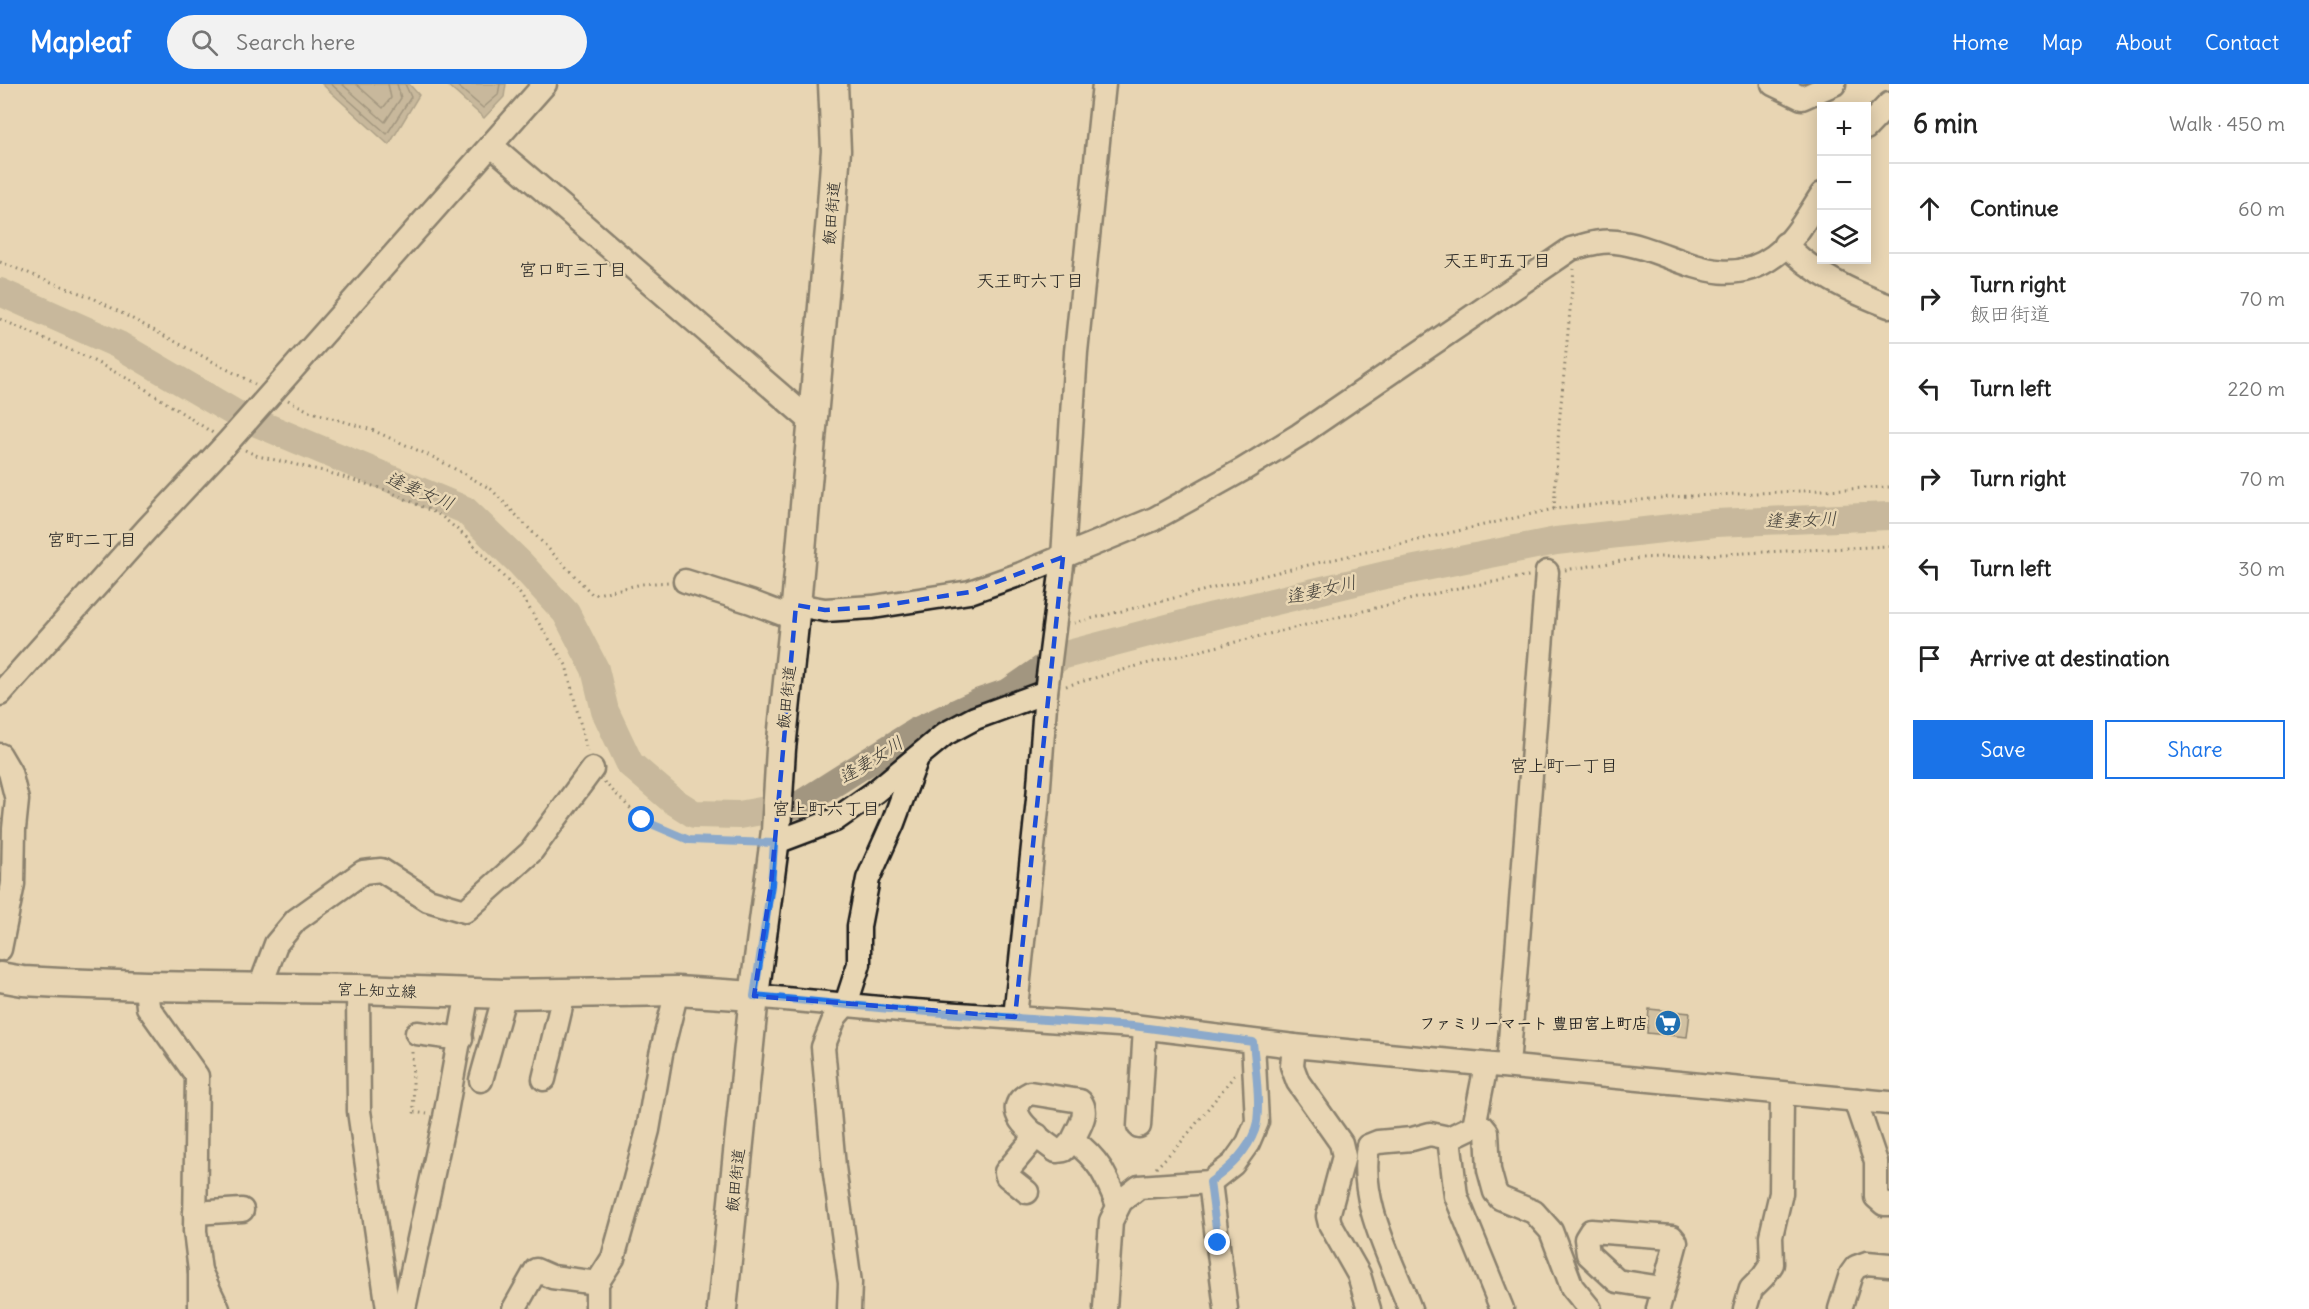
<!DOCTYPE html>
<meta charset="utf-8">
<style>
:root{--surface:#fff;--page:#f2f2f2;--text:#222;--muted:#767676;--line:#e0e0e0;--accent:#1a73e8}
body{margin:0;font-family:Delius,"Klee One",sans-serif;background:var(--page);color:var(--text)}
.controls{position:absolute;right:18px;top:18px;display:grid;overflow:hidden;border-radius:0px;box-shadow:0 3px 15px #0003}
.controls button{width:54px;height:54px;display:grid;place-items:center;padding:0;border:0;border-bottom:2px solid var(--line);background:var(--surface);color:var(--text);font:30px sans-serif}
.stop{position:absolute;width:18px;height:18px;margin:-14px;border:4px solid #1a73e8;border-radius:50%;background:#fff}
.stop.end{background:#1a73e8;border-color:#fff;box-shadow:0 2px 6px #0008}
.list{margin:0;padding:0;list-style:none}
h2{display:flex;justify-content:space-between;align-items:center;height:78px;margin:0;padding:0 24px;font-size:26px}
h2 small{font-size:20px;font-weight:400;color:var(--muted)}
.list li{display:grid;grid-template-columns:39px 1fr auto;gap:18px;align-items:center;box-sizing:border-box;height:90px;padding:0 24px;border-top:2px solid var(--line)}
.list b{display:block;font-size:22px;white-space:nowrap}
.list p{margin:0;font-size:20px;white-space:nowrap;color:var(--muted)}
.list em{font-size:20px;font-style:normal;color:var(--muted)}
.actions{display:flex;gap:12px;padding:18px 24px}
.actions a{flex:1;padding:14px 0;border:2px solid var(--accent);border-radius:0px;text-align:center;font-size:21px;color:var(--accent)}
.actions .main{background:var(--accent);color:#fff}
.icon{flex:none;width:33px;height:33px;fill:none;stroke:currentColor;stroke-width:2;stroke-linecap:round;stroke-linejoin:round}
.map{position:relative;flex:none;width:1889px;height:1225px;overflow:hidden}
header{display:flex;align-items:center;gap:36px;box-sizing:border-box;height:84px;padding:0 30px;background:var(--accent);color:#fff}
header strong{font-size:28px}
nav{display:flex;gap:33px;margin-inline-start:auto;font-size:21px}
.search{width:420px;height:54px;background:var(--page);display:flex;align-items:center;gap:15px;box-sizing:border-box;padding:0 21px;border-radius:33px;color:var(--muted);font-size:22px}
main{display:flex}
aside{flex:1;background:var(--surface)}
.map>svg:first-child{display:block}
.water{fill:#a29680;stroke:#6c6558;stroke-width:1.5}
.lines{fill:none;stroke-linecap:round;stroke-linejoin:round}
.shore{stroke:#524d44;stroke-width:1.5}
.river{stroke:#a29680;stroke-width:28}
.building{fill:#b6a88e;stroke:#1c1c1c;stroke-width:1.5}
.minor-casing{stroke:#1c1c1c;stroke-width:27}
.major-casing{stroke:#1c1c1c;stroke-width:33}
.path{stroke:#1c1c1c;stroke-width:3;stroke-dasharray:1.5 4.5;stroke-linecap:butt}
.minor{stroke:#e8d6b3;stroke-width:22}
.major{stroke:#e8d6b3;stroke-width:28}
.route{stroke:#1a73e8;stroke-width:8}
.marked{fill:none;stroke:#1d4ed8;stroke-width:4.5;stroke-dasharray:12 8;stroke-linejoin:round}
.labels{text-anchor:middle;stroke-width:5;stroke-linejoin:round;paint-order:stroke}
.street-label{font-size:16px;fill:#1c1c1c;stroke:#e8d6b3}
.poi-label{font-size:16px;font-weight:bold;fill:#1c1c1c;stroke:#e8d6b3;text-anchor:end}
.neighbourhood-label{font-size:18px;fill:#1c1c1c;stroke:#e8d6b3}
.water-label{font-size:18px;font-style:italic;fill:#44413a;stroke:#e8d6b3}
</style>
<header>
<strong>Mapleaf</strong>
<div class="search"><svg class="icon" aria-label="search" viewBox="0 0 24 24"><circle cx="10" cy="10" r="6"/><path d="M15 15l6 6"/></svg>Search here</div>
<nav><a>Home</a><a>Map</a><a>About</a><a>Contact</a></nav>
</header>
<main>
<div class="map">
<svg width="1889" height="1225" viewBox="0 0 1889 1225">
<rect width="100%" height="100%" fill="#e8d6b3"/>
<filter id="ink" filterUnits="userSpaceOnUse"><feTurbulence type="fractalNoise" baseFrequency=".0167" numOctaves="2"/><feDisplacementMap in="SourceGraphic" scale="12" xChannelSelector="R" yChannelSelector="G"/><feConvolveMatrix kernelMatrix="1 2 1 2 8 2 1 2 1" color-interpolation-filters="sRGB"/></filter>
<g filter="url(#ink)">
<g class="water">
<polygon points="322,0 409,0 419,11 389,61"/>
<polygon points="446,0 506,0 504,13 484,34"/>
</g>
<g class="lines">
<g class="shore">
<polyline points="331,0 387,50 411,13 405,0"/>
<polyline points="342,0 385,38 401,14 397,0"/>
<polyline points="356,0 383,24 391,14 388,0"/>
<polyline points="455,0 483,24 498,11 500,0"/>
</g>
<polyline class="river" points="0,208 119,261 238,331 465,426 520,479 566,529 595,585 605,627 630,680 672,716 694,730 739,731 801,720 915,648 980,618 1009,608 1061,572 1213,532 1385,491 1556,457 1715,439 1889,432"/>
</g>
<polygon class="building" points="1649,925 1690,929 1687,953 1647,949"/>
<g class="lines">
<defs>
<g id="minor">
<polyline points="1773,0 1802,14 1834,0"/>
<polyline points="1866,44 1889,20"/>
<polyline points="491,61 812,338"/>
<path d="M1785,160c28,30 67,48 104,62"/>
<polyline points="685,497 751,518 793,534"/>
<path d="M796,521l29,5 48,-3 97,-15 51,-18 133,-55 90,-50 55,-34 272,-186c15,-4 29,-9 45,-7 55,6 104,54 158,14 20,-14 34,-41 48,-62"/>
<polyline points="0,610 146,446 228,358 545,0"/>
<polyline points="0,671 10,688 17,716 14,745 13,800 0,865"/>
<polyline points="774,759 835,736 875,708 945,650 975,634 1046,608"/>
<polyline points="146,902 148,923 197,992 195,1147 200,1187"/>
<polyline points="260,903 276,860 296,836 363,788 381,786 428,816 465,827 531,768 592,685"/>
<polyline points="358,905 359,1027 388,1225"/>
<polyline points="754,912 900,926 1133,942 1294,962 1889,1019"/>
<polyline points="1015,933 1038,715 1046,608 1063,473 1076,268 1104,0"/>
<polyline points="417,949 461,955"/>
<polyline points="1294,962 1292,982 1298,998 1341,1059 1344,1072 1328,1132 1330,1140 1359,1191 1369,1225"/>
<polyline points="1508,982 1547,488"/>
<polyline points="544,995 564,910"/>
<polyline points="481,996 505,910"/>
<polyline points="1855,1016 1876,1078 1876,1113 1884,1120 1889,1120"/>
<polyline points="1139,1042 1145,944"/>
<polyline points="1474,1042 1483,1043 1487,1048 1489,1086 1495,1108 1500,1114 1534,1128 1551,1147 1572,1203 1590,1225"/>
<polyline points="1449,1054 1456,1112 1502,1225"/>
<path d="M1073,1056l-9,10 -8,1c-15,-12 -62,-40 -26,-58l50,8c10,12 -2,27 -7,39 27,21 32,34 45,65"/>
<polyline points="1210,1098 1226,1225"/>
<polyline points="1027,1108 1007,1092 1006,1088 1037,1051"/>
<polyline points="195,1129 242,1126"/>
<polyline points="200,1225 200,1187 218,1225"/>
<polyline points="404,1225 445,1033 468,908"/>
<polyline points="514,1225 536,1186 552,1193 597,1199"/>
<polyline points="597,1225 597,1199 613,1174 634,1099 648,1046 661,970 677,907"/>
<polyline points="849,1225 850,1199 834,1083 823,963 835,933 846,920 859,880 859,842 868,795 893,739 917,674"/>
<polyline points="1105,1225 1111,1137 1121,1117 1139,1103 1210,1098 1233,1080 1248,1059 1257,1038 1253,958"/>
<path d="M1410,1225c-19,-51 -52,-107 -42,-163l10,-4 34,-3 18,-5 19,4 25,-12 12,-61"/>
<polyline points="1658,1225 1676,1158 1672,1153 1591,1147 1586,1155 1588,1170 1617,1197 1662,1204"/>
<polyline points="1745,1225 1751,1205 1763,1193 1772,1180 1771,1152 1781,1109 1782,1010"/>
<polyline points="1840,1225 1851,1190 1856,1183 1867,1179 1889,1181"/>
</g>
<g id="major">
<polyline points="0,893 23,897 61,899 146,902 358,905 505,910 677,907 754,912"/>
<polyline points="722,1225 754,912 776,747 781,665 796,521 831,134 836,66 833,0"/>
</g>
</defs>
<use href="#minor" class="minor-casing"/>
<use href="#major" class="major-casing"/>
<g class="path">
<polyline points="0,178 95,215 255,300"/>
<polyline points="0,235 86,273 136,299 213,349"/>
<polyline points="288,316 309,327 372,346 435,374 491,405 593,511 642,500 669,498"/>
<polyline points="245,366 258,372 323,387 386,406 440,431 465,452 520,510 566,581 587,667"/>
<polyline points="1554,425 1559,341 1574,185"/>
<polyline points="1565,486 1641,474 1889,462"/>
<polyline points="1074,539 1278,488 1554,425 1670,413 1889,403"/>
<polyline points="1066,602 1137,582 1458,504 1529,492"/>
<polyline points="604,698 642,736 689,756 754,758"/>
<polyline points="412,968 414,1028 427,1030"/>
<polyline points="1156,1084 1184,1055 1237,988"/>
</g>
<use href="#minor" class="minor"/>
<use href="#major" class="major"/>
</g>
</g>
<g class="lines" filter="url(#ink)">
<path class="route" d="M642,736l47,20 85,3 -3,42 -17,111 146,14 233,16 120,16c2,22 9,69 2,88 -8,22 -26,39 -45,52l8,61"/>
</g>
<path d="M0 0H1889V1225H0ZM1063,473l-48,460 -261,-21 17,-111 25,-280 29,5 48,-3 97,-15z" fill="#e8d6b3" fill-opacity=".55" fill-rule="evenodd"/>
<path class="marked" d="M1063,473l-48,460 -261,-21 17,-111 25,-280 29,5 48,-3 97,-15z"/>
<defs>
<symbol id="supermarket-disc" viewBox="-11 -11 22 22"><circle r="9.5" fill="#1f6fb2" stroke="#e8d6b3"/><path d="M-6-5.5h2.5l.6 2H6L4.5 2H-2.5L-4.4-4H-6ZM-1.5 3.2a1.3 1.3 0 1 0 .1 0ZM3 3.2a1.3 1.3 0 1 0 .1 0Z" fill="#fff"/></symbol>
</defs>
<g fill-rule="evenodd">
<use href="#supermarket-disc" x="1653" y="924" width="30" height="30"/>
</g>
<g class="labels">
<g class="street-label">
<text transform="translate(831 129) rotate(-85)" y="6">飯田街道</text>
<text transform="translate(786 613) rotate(-84)" y="6">飯田街道</text>
<text transform="translate(377 906) rotate(2)" y="6">宮上知立線</text>
<text transform="translate(735 1096) rotate(-84)" y="6">飯田街道</text>
</g>
<g class="poi-label">
<text x="1648" y="945">ファミリーマート 豊田宮上町店</text>
</g>
<g class="neighbourhood-label">
<text x="1497" y="183">天王町五丁目</text>
<text x="573" y="192">宮口町三丁目</text>
<text x="1030" y="203">天王町六丁目</text>
<text x="92" y="462">宮町二丁目</text>
<text x="1564" y="688">宮上町一丁目</text>
<text x="826" y="731">宮上町六丁目</text>
</g>
<g class="water-label">
<text transform="translate(420 407) rotate(23)" y="6">逢妻女川</text>
<text transform="translate(1801 436) rotate(-2)" y="6">逢妻女川</text>
<text transform="translate(1321 506) rotate(-13)" y="6">逢妻女川</text>
<text transform="translate(871 676) rotate(-32)" y="6">逢妻女川</text>
</g>
</g>
</svg>
<div class="controls">
<button>+</button>
<button>−</button>
<button><svg class="icon" aria-label="layers" viewBox="0 0 24 24"><path d="M12 4l9 5-9 5-9-5zM3 14l9 5 9-5"/></svg></button>
</div>
<div class="stop" style="left:642px;top:736px"></div>
<div class="stop end" style="left:1218px;top:1159px"></div>
</div>
<aside>
<h2>6 min<small>Walk · 450 m</small></h2>
<ul class="list">
<li><svg class="icon" aria-label="ahead" viewBox="0 0 24 24"><path d="M12 20V5M6 11l6-6 6 6"/></svg><div><b>Continue</b></div><em>60 m</em></li>
<li><svg class="icon" aria-label="right" viewBox="0 0 24 24"><path d="M7 20v-9h11M14 6l5 5-5 5"/></svg><div><b>Turn right</b><p>飯田街道</p></div><em>70 m</em></li>
<li><svg class="icon" aria-label="left" viewBox="0 0 24 24"><path d="M17 20v-9H6M10 6l-5 5 5 5"/></svg><div><b>Turn left</b></div><em>220 m</em></li>
<li><svg class="icon" aria-label="right" viewBox="0 0 24 24"><path d="M7 20v-9h11M14 6l5 5-5 5"/></svg><div><b>Turn right</b></div><em>70 m</em></li>
<li><svg class="icon" aria-label="left" viewBox="0 0 24 24"><path d="M17 20v-9H6M10 6l-5 5 5 5"/></svg><div><b>Turn left</b></div><em>30 m</em></li>
<li><svg class="icon" aria-label="arrive" viewBox="0 0 24 24"><path d="M6 21V4h12l-3 4 3 4H6"/></svg><div><b>Arrive at destination</b></div></li>
</ul>
<div class="actions"><a class="main">Save</a><a>Share</a></div>
</aside>
</main>
